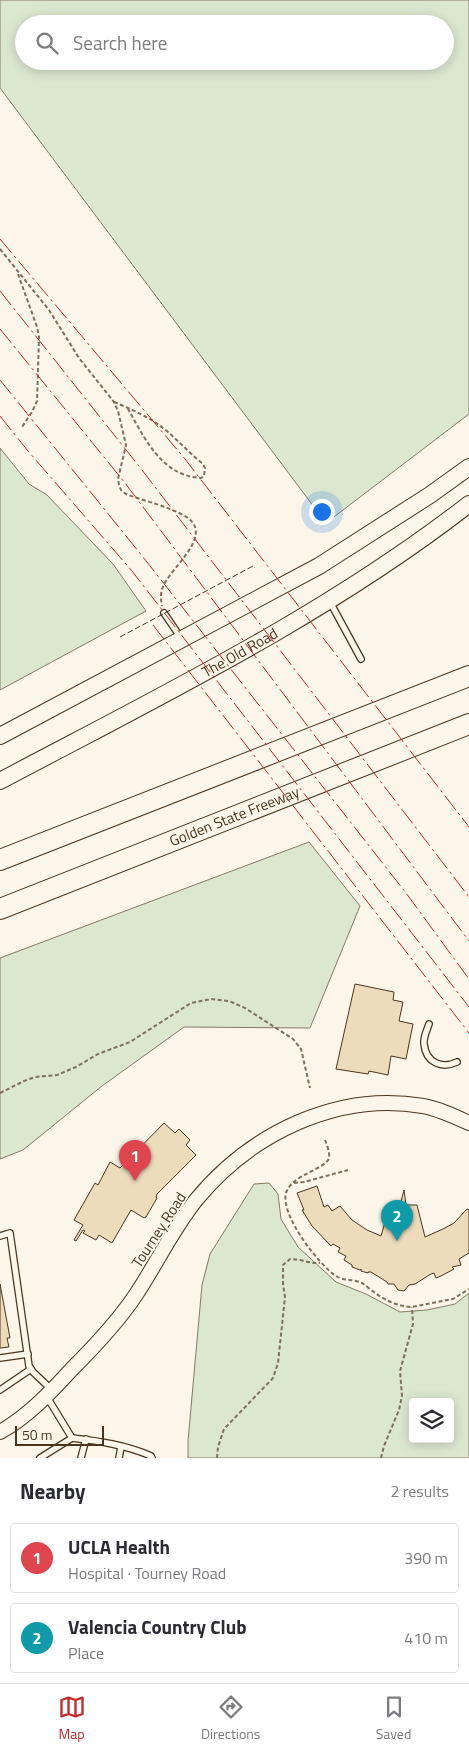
<!DOCTYPE html>
<meta charset="utf-8">
<style>
:root{--surface:#fff;--page:#f7f7f7;--text:#2b2b33;--muted:#7c7c81;--line:#e1e1e2;--accent:#c62828}
body{margin:0;font-family:"Titillium Web",sans-serif;background:var(--page);color:var(--text)}
.controls{position:absolute;right:15px;bottom:15px;display:grid;overflow:hidden;border-radius:5px;box-shadow:0 2px 12px #0003}
.controls button{width:45px;height:45px;display:grid;place-items:center;padding:0;border:0;border-bottom:1px solid var(--line);background:var(--surface);color:var(--text);font:25px sans-serif}
.scale{position:absolute;left:15px;bottom:12px;width:89px;box-sizing:border-box;padding-left:5px;border:2px solid #4a3520;border-top:0;font-size:14px;line-height:18px;white-space:nowrap;color:#4a3520;-webkit-text-stroke:4px #fbf6e9;paint-order:stroke}
.you{position:absolute;left:321px;top:511px;width:18px;height:18px;margin:-12px;border:4px solid #fff;border-radius:50%;background:#1a73e8;box-shadow:0 0 0 8px #1a73e833}
.badge{display:grid;place-items:center;width:32px;height:32px;border-radius:50%;background:var(--accent);color:#fff;font-size:16px;font-weight:700}
.pin{position:absolute;translate:-50% -41px;filter:drop-shadow(0 1px 2px #0008)}
.pin::after{content:'';position:absolute;top:26px;width:18px;height:15px;background:inherit;clip-path:polygon(0 0,100% 0,50% 100%)}
.list{margin:0;padding:0;list-style:none}
h2{display:flex;justify-content:space-between;align-items:center;height:65px;margin:0;padding:0 20px;font-size:21px}
h2 small{font-size:16px;font-weight:400;color:var(--muted)}
.list li{display:grid;grid-template-columns:32px 1fr auto;gap:15px;align-items:center;box-sizing:border-box;height:70px;margin:0 10px 10px;padding:0 10px;border:1px solid var(--line);border-radius:5px}
.list b{display:block;font-size:19px;white-space:nowrap}
.list p{margin:0;font-size:16px;white-space:nowrap;color:var(--muted)}
.list em{font-size:16px;font-style:normal;color:var(--muted)}
.icon{flex:none;width:28px;height:28px;fill:none;stroke:currentColor;stroke-width:2;stroke-linecap:round;stroke-linejoin:round}
.map{position:relative;flex:none;width:469px;height:1458px;overflow:hidden}
.search{position:absolute;background:var(--surface);box-shadow:0 2px 12px #0003;left:15px;right:15px;top:15px;height:55px;display:flex;align-items:center;gap:12px;box-sizing:border-box;padding:0 18px;border-radius:28px;color:var(--muted);font-size:19px}
.sheet{height:225px;background:var(--surface)}
nav{display:flex;justify-content:space-around;align-items:center;box-sizing:border-box;height:70px;border-top:1px solid var(--line);background:var(--surface);font-size:14px;color:var(--muted)}
nav a{display:grid;justify-items:center;gap:2px}
nav .on{color:var(--accent)}
.map>svg:first-child{display:block}
.green{fill:#dce7d0;stroke:#887966;fill-rule:evenodd}
.building{fill:#ecdcbc;stroke:#4a3520}
.lines{fill:none;stroke-linecap:round;stroke-linejoin:round}
.service-casing{stroke:#4a3520;stroke-width:8}
.tertiary-casing{stroke:#4a3520;stroke-width:16}
.primary-casing{stroke:#4a3520;stroke-width:18}
.motorway-casing{stroke:#4a3520;stroke-width:22}
.path{stroke:#7f6f5c;stroke-width:2;stroke-dasharray:4 2.5;stroke-linecap:butt}
.service{stroke:#fbf6e9;stroke-width:5.5}
.tertiary{stroke:#fbf6e9;stroke-width:14}
.primary{stroke:#fbf6e9;stroke-width:16}
.motorway{stroke:#fbf6e9;stroke-width:20}
.fence{stroke:#4a3520;stroke-width:1;stroke-dasharray:6 2.5;stroke-linecap:butt}
.power{stroke:#c62828;stroke-width:1;stroke-dasharray:18 4 2.5 4;stroke-linecap:butt}
.labels{text-anchor:middle;stroke-width:4;stroke-linejoin:round;paint-order:stroke}
.street-label{font-size:15px;fill:#4a3520;stroke:#fbf6e9}
</style>
<div class="map">
<svg width="469" height="1458" viewBox="0 0 469 1458">
<rect width="100%" height="100%" fill="#fbf6e9"/>
<g class="green">
<path d="M0,0h469v414l-143,109 -326,-435zM24,24h421v37h-421z"/>
<polygon points="0,448 29,484 47,495 113,564 146,611 0,690"/>
<polygon points="309,842 360,906 310,1028 184,1027 102,1086 23,1150 0,1159 0,958"/>
<path d="M269,1183l9,11 3,25 17,28 38,35 30,12 34,18 27,-2 28,-6 14,-11v165h-281v-17l14,-156 8,-31 44,-70zM413,1402h37v37h-37z"/>
</g>
<g class="building">
<polygon points="355,984 394,992 393,1000 403,1002 399,1021 413,1024 406,1059 391,1056 388,1075 369,1071 368,1074 336,1069"/>
<polygon points="164,1123 175,1133 179,1129 190,1140 186,1145 196,1155 157,1194 156,1197 157,1198 146,1217 144,1218 131,1210 112,1243 99,1235 96,1240 83,1233 85,1231 83,1230 76,1241 74,1240 83,1225 74,1220 95,1183 98,1185 110,1162 120,1168"/>
<polygon points="317,1186 324,1207 328,1205 332,1211 340,1206 352,1220 367,1230 381,1236 390,1205 400,1205 404,1190 406,1205 417,1205 425,1237 443,1229 454,1223 467,1209 469,1210 469,1253 459,1259 461,1265 452,1267 454,1269 441,1276 436,1278 434,1273 431,1274 415,1284 409,1285 404,1291 398,1290 394,1284 388,1284 387,1282 371,1272 368,1272 368,1273 361,1271 361,1269 360,1270 352,1267 352,1265 344,1260 346,1256 338,1252 340,1248 333,1244 331,1246 312,1226 302,1210 304,1210 297,1193"/>
<polygon points="0,1284 10,1338 7,1338 9,1347 0,1348"/>
</g>
<g class="lines">
<defs>
<g id="service">
<polyline points="330,602 361,659"/>
<polyline points="164,613 181,638"/>
<path d="M429,1024c-2,6 -6,14 -5,20 2,19 18,25 33,18"/>
<polyline points="0,1236 10,1233 29,1366 33,1372 52,1390"/>
<polyline points="0,1358 28,1354"/>
<polyline points="0,1390 31,1369"/>
<path d="M72,1438c27,3 54,7 79,18l1,2"/>
<polyline points="40,1458 72,1438 47,1397"/>
<polyline points="81,1458 86,1439"/>
<polyline points="119,1458 121,1447"/>
</g>
<path id="tertiary" d="M0,1432c27,-15 50,-39 71,-62 23,-23 46,-47 64,-74 21,-31 37,-66 61,-96 54,-66 141,-109 227,-94 16,3 31,10 46,17"/>
<g id="primary">
<polyline points="0,736 319,566 430,495 469,467"/>
<path id="s1" d="M0,781c160,-85 325,-165 469,-277"/>
</g>
<g id="motorway">
<polyline points="0,860 469,676"/>
<path id="s2" d="M0,909l469,-185"/>
</g>
</defs>
<use href="#service" class="service-casing"/>
<use href="#tertiary" class="tertiary-casing"/>
<use href="#primary" class="primary-casing"/>
<use href="#motorway" class="motorway-casing"/>
<g class="path">
<path d="M0,249l49,61 30,48 35,44 4,9 8,34 -8,34 1,6 2,5 5,4c18,7 38,11 55,20 39,18 -10,52 -18,73 -3,6 -2,13 -1,19"/>
<polyline points="18,274 37,327 39,337 37,401 32,412 22,427"/>
<path d="M114,402c17,7 35,15 49,26 14,11 25,24 39,35l3,5 -1,8 -3,2c-40,-2 -57,-41 -74,-71"/>
<polyline points="0,1093 24,1081 35,1077 57,1075 76,1067 98,1054 130,1042 191,1003 211,999 229,1001 245,1008 293,1039 301,1049 310,1088"/>
<path d="M325,1140c2,5 5,13 4,18 -3,11 -38,17 -43,35 -6,22 33,72 50,83 7,5 18,3 26,7 4,2 8,7 12,9 12,9 23,14 38,15l41,-8 16,-10"/>
<polyline points="294,1183 304,1182 348,1170"/>
<path d="M217,1458l1,-11 6,-18 49,-51 5,-15 7,-66 -2,-13v-19l7,-6c11,0 20,5 30,4"/>
<polyline points="381,1458 384,1446 399,1410 402,1396 400,1371 413,1324 412,1307"/>
</g>
<use href="#service" class="service"/>
<use href="#tertiary" class="tertiary"/>
<use href="#primary" class="primary"/>
<use href="#motorway" class="motorway"/>
<polyline class="fence" points="120,637 253,566 255,568"/>
<g class="power">
<polyline points="0,239 185,459 469,827"/>
<polyline points="0,291 142,470 469,897"/>
<polyline points="0,329 125,483 469,941"/>
<polyline points="0,380 147,562 406,893 469,979"/>
<polyline points="0,416 28,451 132,571 469,1007"/>
<polyline points="153,625 469,1033"/>
</g>
</g>
<g class="labels">
<g class="street-label">
<text dy="5" stroke="none"><textPath href="#s1" startOffset="272">The Old Road</textPath></text>
<text dy="5" stroke="none"><textPath href="#s2" startOffset="252">Golden State Freeway</textPath></text>
<text transform="translate(159 1230) rotate(-57)" y="5">Tourney Road</text>
</g>
</g>
</svg>
<div class="controls">
<button><svg class="icon" aria-label="layers" viewBox="0 0 24 24"><path d="M12 4l9 5-9 5-9-5zM3 14l9 5 9-5"/></svg></button>
</div>
<div class="scale">50 m</div>
<div class="you"></div>
<div class="pin badge" style="left:135px;top:1181px;background:#e0444e">1</div>
<div class="pin badge" style="left:397px;top:1241px;background:#0f9aa8">2</div>
<div class="search"><svg class="icon" aria-label="search" viewBox="0 0 24 24"><circle cx="10" cy="10" r="6"/><path d="M15 15l6 6"/></svg>Search here</div>
</div>
<section class="sheet">
<h2>Nearby<small>2 results</small></h2>
<ul class="list">
<li><span class="badge" style="background:#e0444e">1</span><div><b>UCLA Health</b><p>Hospital · Tourney Road</p></div><em>390 m</em></li>
<li><span class="badge" style="background:#0f9aa8">2</span><div><b>Valencia Country Club</b><p>Place</p></div><em>410 m</em></li>
</ul>
</section>
<nav>
<a class="on"><svg class="icon" aria-label="map" viewBox="0 0 24 24"><path d="M3 6l6-2 6 2 6-2v14l-6 2-6-2-6 2zM9 4v14M15 6v14"/></svg>Map</a>
<a><svg class="icon" aria-label="directions" viewBox="0 0 24 24"><path d="M12 3l9 9-9 9-9-9zM9 14v-3h6M13 9l2 2-2 2"/></svg>Directions</a>
<a><svg class="icon" aria-label="saved" viewBox="0 0 24 24"><path d="M7 4h10v16l-5-4-5 4z"/></svg>Saved</a>
</nav>
